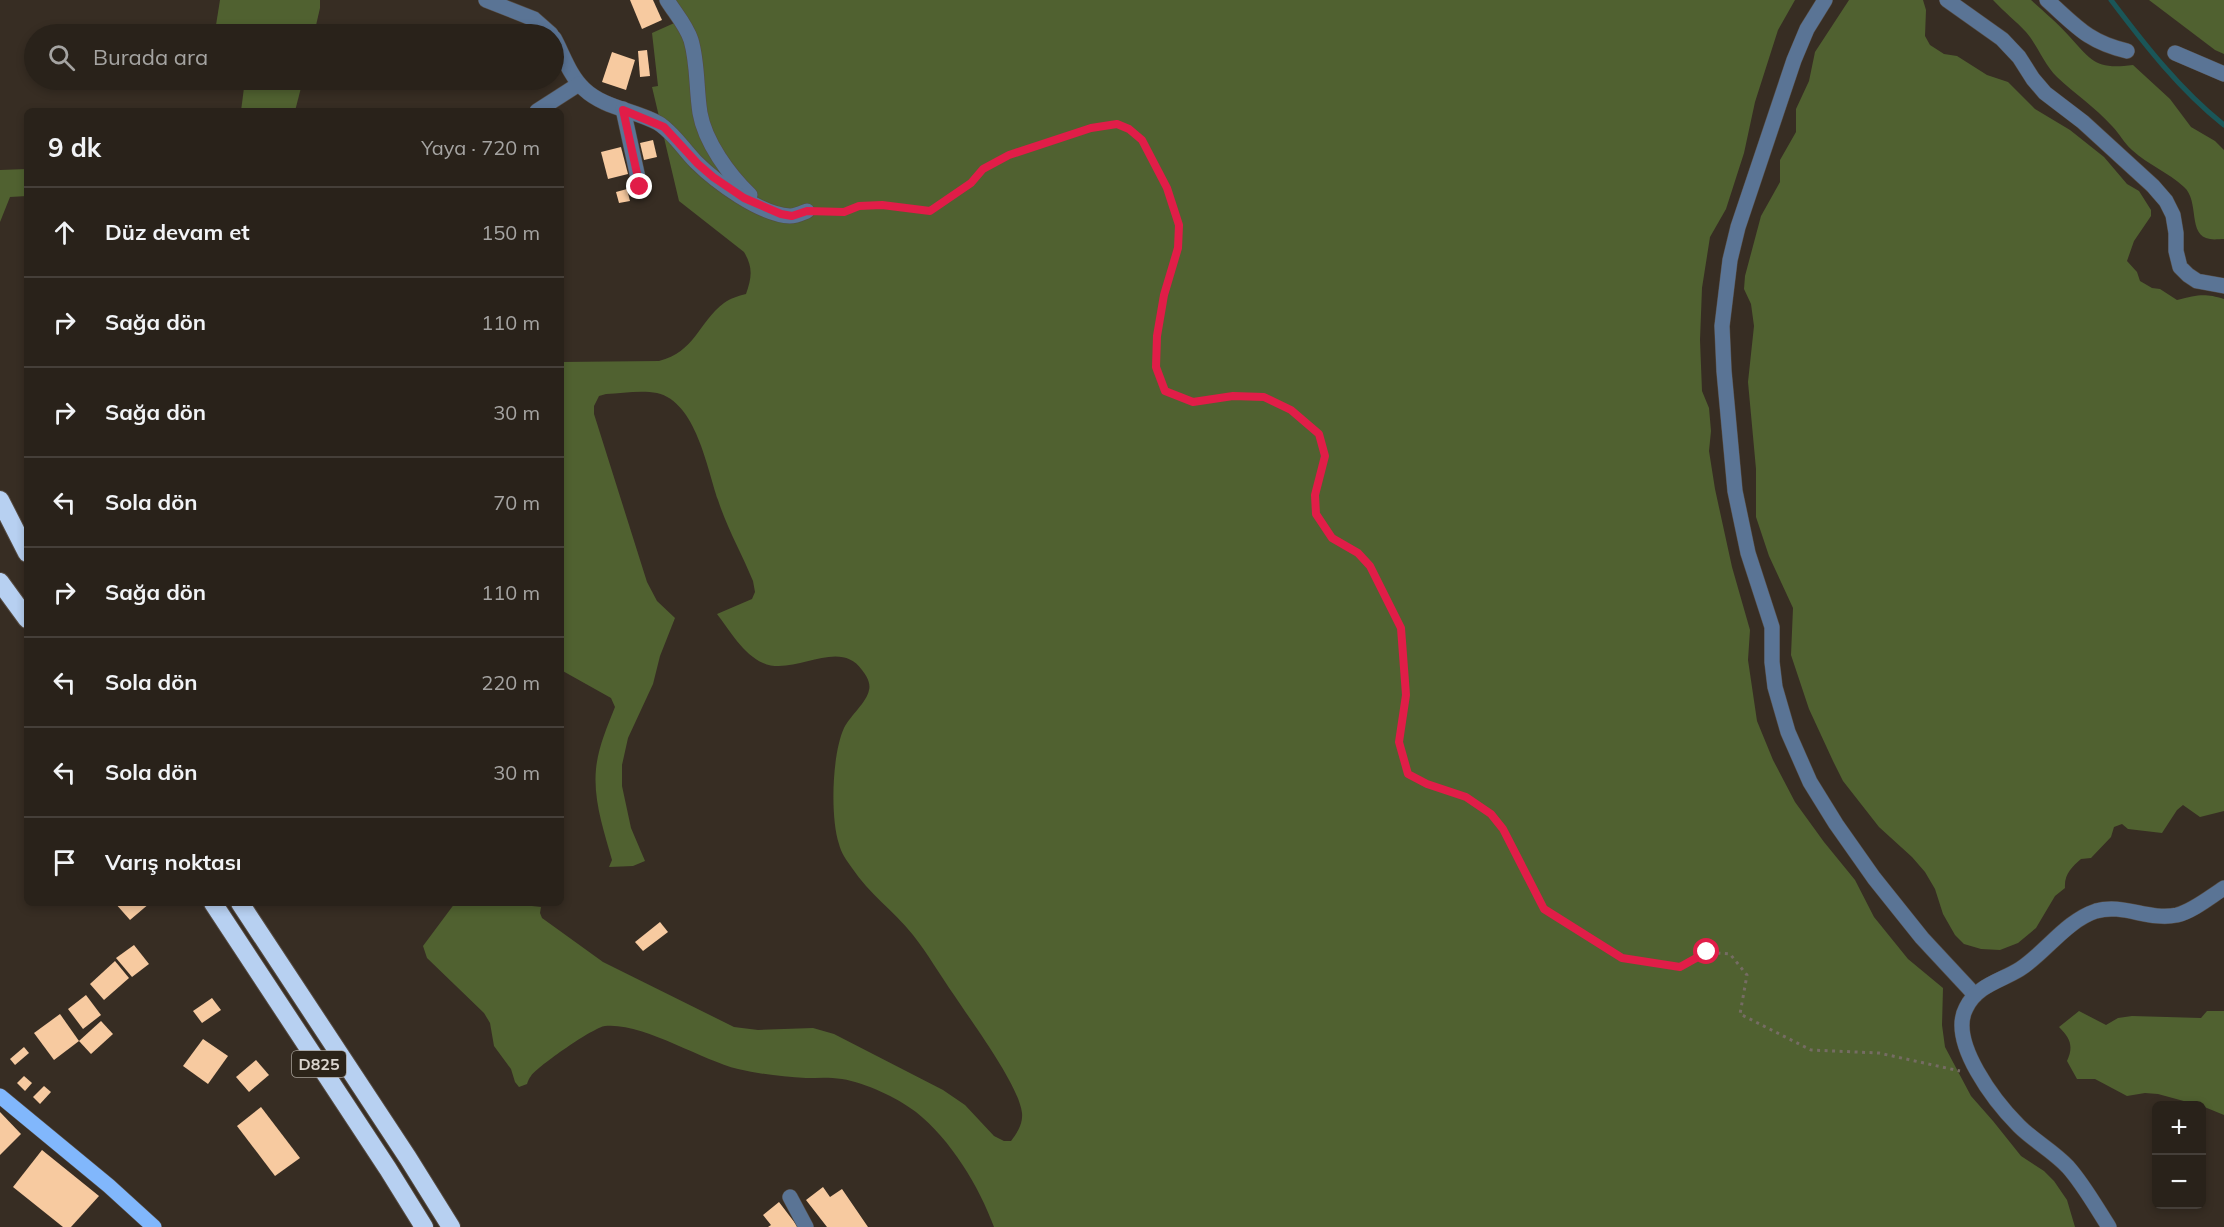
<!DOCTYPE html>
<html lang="tr">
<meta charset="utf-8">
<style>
:root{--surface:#29221a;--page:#312a23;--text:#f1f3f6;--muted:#a5a4a2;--line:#453f39}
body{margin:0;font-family:Mulish,sans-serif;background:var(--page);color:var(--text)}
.controls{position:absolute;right:18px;bottom:18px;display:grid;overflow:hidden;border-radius:9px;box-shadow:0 3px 9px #0003}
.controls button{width:54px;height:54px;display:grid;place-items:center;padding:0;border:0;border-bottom:2px solid var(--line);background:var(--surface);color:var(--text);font:30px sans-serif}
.stop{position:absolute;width:18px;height:18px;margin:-14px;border:4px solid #e11d48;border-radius:50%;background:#fff}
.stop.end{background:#e11d48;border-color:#fff;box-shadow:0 2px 6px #0008}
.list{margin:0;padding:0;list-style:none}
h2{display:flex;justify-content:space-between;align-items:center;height:78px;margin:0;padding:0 24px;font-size:26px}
h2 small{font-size:20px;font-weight:400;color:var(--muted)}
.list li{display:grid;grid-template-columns:39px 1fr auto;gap:18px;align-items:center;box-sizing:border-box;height:90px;padding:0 24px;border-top:2px solid var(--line)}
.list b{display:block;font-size:22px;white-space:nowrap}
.list em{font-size:20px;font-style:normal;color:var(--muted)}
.icon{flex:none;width:33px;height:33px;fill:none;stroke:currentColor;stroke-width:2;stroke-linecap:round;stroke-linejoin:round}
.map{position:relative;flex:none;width:2224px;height:1227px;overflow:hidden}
.search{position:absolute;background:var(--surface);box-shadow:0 3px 9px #0003;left:24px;top:24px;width:540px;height:66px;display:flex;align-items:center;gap:15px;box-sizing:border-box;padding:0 21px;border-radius:33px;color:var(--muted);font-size:22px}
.panel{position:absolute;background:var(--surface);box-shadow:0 3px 9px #0003;left:24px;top:108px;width:540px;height:798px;border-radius:9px}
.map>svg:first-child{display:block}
.forest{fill:#506130}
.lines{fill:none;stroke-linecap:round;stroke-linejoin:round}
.stream{stroke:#1a5658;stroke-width:5}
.building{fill:#f7caa0}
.minor-casing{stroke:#554b42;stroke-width:16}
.major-casing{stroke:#554b42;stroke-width:16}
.highway-casing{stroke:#554b42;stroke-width:20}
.path{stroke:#756c63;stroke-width:3;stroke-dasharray:3 4.5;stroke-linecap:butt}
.minor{stroke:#5a7495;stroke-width:15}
.major{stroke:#81b7fc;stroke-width:15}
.highway{stroke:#b7d0f1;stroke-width:18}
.route{stroke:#e11d48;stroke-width:8}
.labels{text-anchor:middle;stroke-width:6;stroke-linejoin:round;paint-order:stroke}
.shield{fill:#2c2419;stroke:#a6a098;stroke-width:1.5}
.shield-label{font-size:16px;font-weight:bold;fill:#dbd5ce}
</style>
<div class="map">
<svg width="2224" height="1227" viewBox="0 0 2224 1227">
<rect width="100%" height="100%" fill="#372d23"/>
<g class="forest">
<polygon points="220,0 320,0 320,8 314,34 219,34 216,25"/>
<path d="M667,0h1128l-17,30 -23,72 -11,51 -18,56 -16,28 -8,51 -2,52 2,51 7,17 2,23 -2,20 6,38 17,78 18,63 -2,30 9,61 16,39 22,42 29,40 31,38 19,37 34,42 35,29 -1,37 3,22 26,49 22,25 28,35 23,15 10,10 13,19 8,27h-1081c-15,-41 -43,-87 -78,-115 -20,-15 -50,-29 -74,-33 -13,-2 -24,-1 -36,-1 -23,-1 -46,-4 -68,-9 -37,-9 -96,-47 -133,-43 -11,1 -67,40 -74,50 -2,2 -3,5 -4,8l-8,3 -4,-5 -4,-13 -17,-23 -4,-23 -6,-10 -57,-55 -4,-12 32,-43h73l4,3 9,1 -1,6 2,5 61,44 131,65 24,3 55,-2 21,6 109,56 22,15 29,31 10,5h7c6,-8 12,-17 11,-28 -3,-28 -51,-92 -68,-118 -14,-20 -26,-41 -41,-60 -19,-24 -44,-41 -61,-67 -5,-7 -11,-15 -13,-24 -9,-27 -7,-90 5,-116 6,-12 23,-26 25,-38 2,-7 -3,-15 -7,-20 -23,-33 -68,7 -99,-7 -20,-9 -33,-32 -46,-49l35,-15 3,-7 -2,-11c-11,-27 -26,-53 -35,-81 -11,-32 -22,-98 -61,-107 -15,-3 -35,0 -51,1l-7,2 -5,10v8l53,168 10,19 18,17 -15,38 -7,28 -25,54 -6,27v21l9,42 14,33 -12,5 -24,1 3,-7c-8,-29 -19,-60 -16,-91 2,-21 11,-42 19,-62l-4,-9 -50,-28v-308l98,-1c36,-9 39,-38 65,-58 7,-5 14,-7 22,-9 6,-17 7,-27 -2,-42l-65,-51 -27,-114 6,-1 -6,-53 29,-13z"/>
<path d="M1849,0h74l3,10 -1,26 5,9 14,9 13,2 30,19 21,7 27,27 35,21 34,27 23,27 12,7 12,19v6l-17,25 -7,20 10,11 3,9 12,7 8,1 17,11c21,-5 27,-7 47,-1v512l-24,6 -17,-12 -6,5 -15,23 -34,-4 -6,-5 -8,3 -3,10 -20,21 -10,1c-9,8 -17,15 -16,29l-10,8 -19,32 -18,15 -18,7 -19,-1 -17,-5 -9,-9 -12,-21 -8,-25 -10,-17 -13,-15 -33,-30 -36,-46 -10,-20 -24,-52 -18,-54 2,-47 -24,-52 -13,-39v-48l-8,-87 6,-56 -3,-22 -7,-15 1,-13 16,-60 19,-34v-22l16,-28v-23l13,-28 6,-29z"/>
<path d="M1993,0h38c13,12 27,23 38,36 23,25 27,34 64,29l37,34 21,28 24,14 9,9v89c-4,0 -10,1 -14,0 -23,-3 -10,-38 -26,-52 -16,-15 -36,-22 -52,-37 -8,-7 -13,-17 -20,-24 -17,-19 -37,-32 -55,-49 -13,-13 -19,-31 -31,-45 -9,-10 -23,-21 -33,-32z"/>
<polygon points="2149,0 2224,0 2224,54 2215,50"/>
<polygon points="245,80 303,80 295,111 241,111"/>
<polygon points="27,169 27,196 10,197 0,222 0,170"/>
<path d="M2079,1011l27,14 12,-7 14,-2 69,2 6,-7h17v104l-22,-9 -44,-12 -13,-1 -18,3 -32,-17h-18l-10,-18c7,-15 3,-23 -8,-34z"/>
</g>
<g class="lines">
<path class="stream" d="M2111,0c34,45 69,90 113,125"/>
</g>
<g class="building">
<polygon points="630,0 653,0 662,20 642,29"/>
<polygon points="647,50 650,76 640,77 638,51"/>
<polygon points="612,52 635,60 626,90 602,82"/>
<polygon points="653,140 657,157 644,160 640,143"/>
<polygon points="621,147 628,174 608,179 601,152"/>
<polygon points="627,189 630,201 619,203 616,192"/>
<polygon points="115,903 150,903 130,920"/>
<polygon points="660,922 668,932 643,951 635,942"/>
<polygon points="134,945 149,964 132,977 116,958"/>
<polygon points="115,961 129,978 104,1000 90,984"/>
<polygon points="86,995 101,1015 83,1029 68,1009"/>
<polygon points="212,998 221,1010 202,1023 193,1011"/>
<polygon points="60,1014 79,1041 54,1060 34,1033"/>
<polygon points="101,1021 113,1034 91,1054 79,1041"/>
<polygon points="203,1039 228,1056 208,1084 183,1066"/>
<polygon points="24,1047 29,1053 15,1065 10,1059"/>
<polygon points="256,1060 269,1075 249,1092 236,1077"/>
<polygon points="24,1076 32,1083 25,1091 17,1083"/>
<polygon points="44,1086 51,1092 40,1104 33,1097"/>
<polygon points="261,1107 300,1158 275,1176 237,1126"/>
<polygon points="0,1112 21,1134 0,1155"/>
<polygon points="42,1150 99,1196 71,1227 63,1227 13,1187"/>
<polygon points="823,1187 830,1197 842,1189 868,1227 827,1227 806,1200"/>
<polygon points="779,1202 798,1227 768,1227 771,1225 763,1215"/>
</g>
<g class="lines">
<defs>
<g id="minor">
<polyline points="486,0 534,19 551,34"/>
<path d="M667,0c8,13 19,25 24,40 7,24 5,48 9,73 5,29 29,62 50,82"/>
<polyline points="1825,0 1807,29 1794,60 1738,227 1730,260 1722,326 1724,371 1735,491 1748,553 1772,627 1772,662 1775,687 1788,732 1810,782 1836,824 1874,878 1922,938 1975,995"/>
<polyline points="1947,0 2002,39 2019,57 2033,79 2045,93 2083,122 2153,186 2166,201 2173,215 2176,233 2176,251 2180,267 2188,275 2197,281 2224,286"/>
<path d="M2047,0c29,26 41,42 80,51"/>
<path d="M554,38c9,16 15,37 30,51 20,19 50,21 74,34 15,9 26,27 38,39 20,20 65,53 94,54 6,0 12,-3 17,-5"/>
<polyline points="2175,53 2224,74"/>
<polyline points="623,109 640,187"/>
<polyline points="537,111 579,84"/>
<polyline points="790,1197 806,1227"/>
<path d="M2109,1227c-13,-20 -25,-42 -41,-60 -15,-16 -34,-26 -49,-41 -23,-23 -71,-84 -53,-118 11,-23 35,-27 54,-39 26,-17 46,-48 76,-58 27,-8 53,10 81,4 16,-4 33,-18 47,-27"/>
</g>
<polyline id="major" points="0,1096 109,1186 154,1227"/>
<g id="highway">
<polyline points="0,500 27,553"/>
<polyline points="0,582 27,619"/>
<polyline points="213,903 388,1169 424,1227"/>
<polyline points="240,903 408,1158 451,1227"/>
</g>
</defs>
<use href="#minor" class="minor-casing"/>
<use href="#major" class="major-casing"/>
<use href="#highway" class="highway-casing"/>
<polyline class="path" points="821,211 844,212 859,206 882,205 930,211 971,183 983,169 1009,155 1091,128 1117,124 1129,129 1141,140 1167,188 1179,225 1178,248 1164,295 1157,336 1156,367 1165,391 1193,402 1233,396 1265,397 1291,410 1319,434 1325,457 1315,496 1316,514 1332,538 1358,553 1370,566 1401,628 1406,695 1399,742 1408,774 1427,785 1466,797 1491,814 1503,829 1544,909 1622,958 1680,967 1707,952 1730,954 1747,975 1740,1014 1811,1050 1879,1053 1960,1071"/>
<use href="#minor" class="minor"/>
<use href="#major" class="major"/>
<use href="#highway" class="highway"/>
</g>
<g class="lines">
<polyline class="route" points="640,187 623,110 664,127 698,164 713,177 744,198 781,214 792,216 807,211 844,212 859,206 882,205 930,211 971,183 983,169 1009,155 1091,128 1117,124 1129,129 1142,140 1167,188 1179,225 1178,248 1164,295 1157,336 1156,367 1165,391 1193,402 1233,396 1264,397 1291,410 1319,434 1325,456 1315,495 1316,514 1332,538 1358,553 1370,566 1401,628 1406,695 1399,742 1408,774 1427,784 1466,797 1491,814 1503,829 1544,909 1622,958 1680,967 1707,952"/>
</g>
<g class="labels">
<rect class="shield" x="292" y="1051" width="54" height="26" rx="4.5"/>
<g class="shield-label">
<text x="319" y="1070">D825</text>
</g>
</g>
</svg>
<div class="controls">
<button>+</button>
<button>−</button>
</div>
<div class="stop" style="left:1707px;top:952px"></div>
<div class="stop end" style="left:640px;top:187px"></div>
<div class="search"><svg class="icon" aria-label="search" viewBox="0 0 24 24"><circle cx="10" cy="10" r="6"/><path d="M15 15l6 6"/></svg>Burada ara</div>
<section class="panel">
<h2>9 dk<small>Yaya · 720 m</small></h2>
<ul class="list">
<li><svg class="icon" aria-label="ahead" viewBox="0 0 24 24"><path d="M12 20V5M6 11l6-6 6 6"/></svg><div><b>Düz devam et</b></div><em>150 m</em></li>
<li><svg class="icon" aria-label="right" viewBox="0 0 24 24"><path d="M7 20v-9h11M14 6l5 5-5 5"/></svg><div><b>Sağa dön</b></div><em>110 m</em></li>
<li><svg class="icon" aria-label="right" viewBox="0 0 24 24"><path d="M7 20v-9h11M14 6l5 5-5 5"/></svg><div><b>Sağa dön</b></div><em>30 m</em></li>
<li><svg class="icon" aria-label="left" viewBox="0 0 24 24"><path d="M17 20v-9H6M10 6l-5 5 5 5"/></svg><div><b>Sola dön</b></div><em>70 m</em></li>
<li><svg class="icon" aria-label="right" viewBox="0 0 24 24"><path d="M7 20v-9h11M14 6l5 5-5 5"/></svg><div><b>Sağa dön</b></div><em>110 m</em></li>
<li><svg class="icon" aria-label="left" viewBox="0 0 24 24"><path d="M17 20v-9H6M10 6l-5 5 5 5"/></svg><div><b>Sola dön</b></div><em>220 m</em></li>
<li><svg class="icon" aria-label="left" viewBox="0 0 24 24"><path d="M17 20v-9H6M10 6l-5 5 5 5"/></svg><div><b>Sola dön</b></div><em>30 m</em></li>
<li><svg class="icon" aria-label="arrive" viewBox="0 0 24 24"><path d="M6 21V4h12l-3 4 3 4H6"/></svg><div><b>Varış noktası</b></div></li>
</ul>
</section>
</div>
